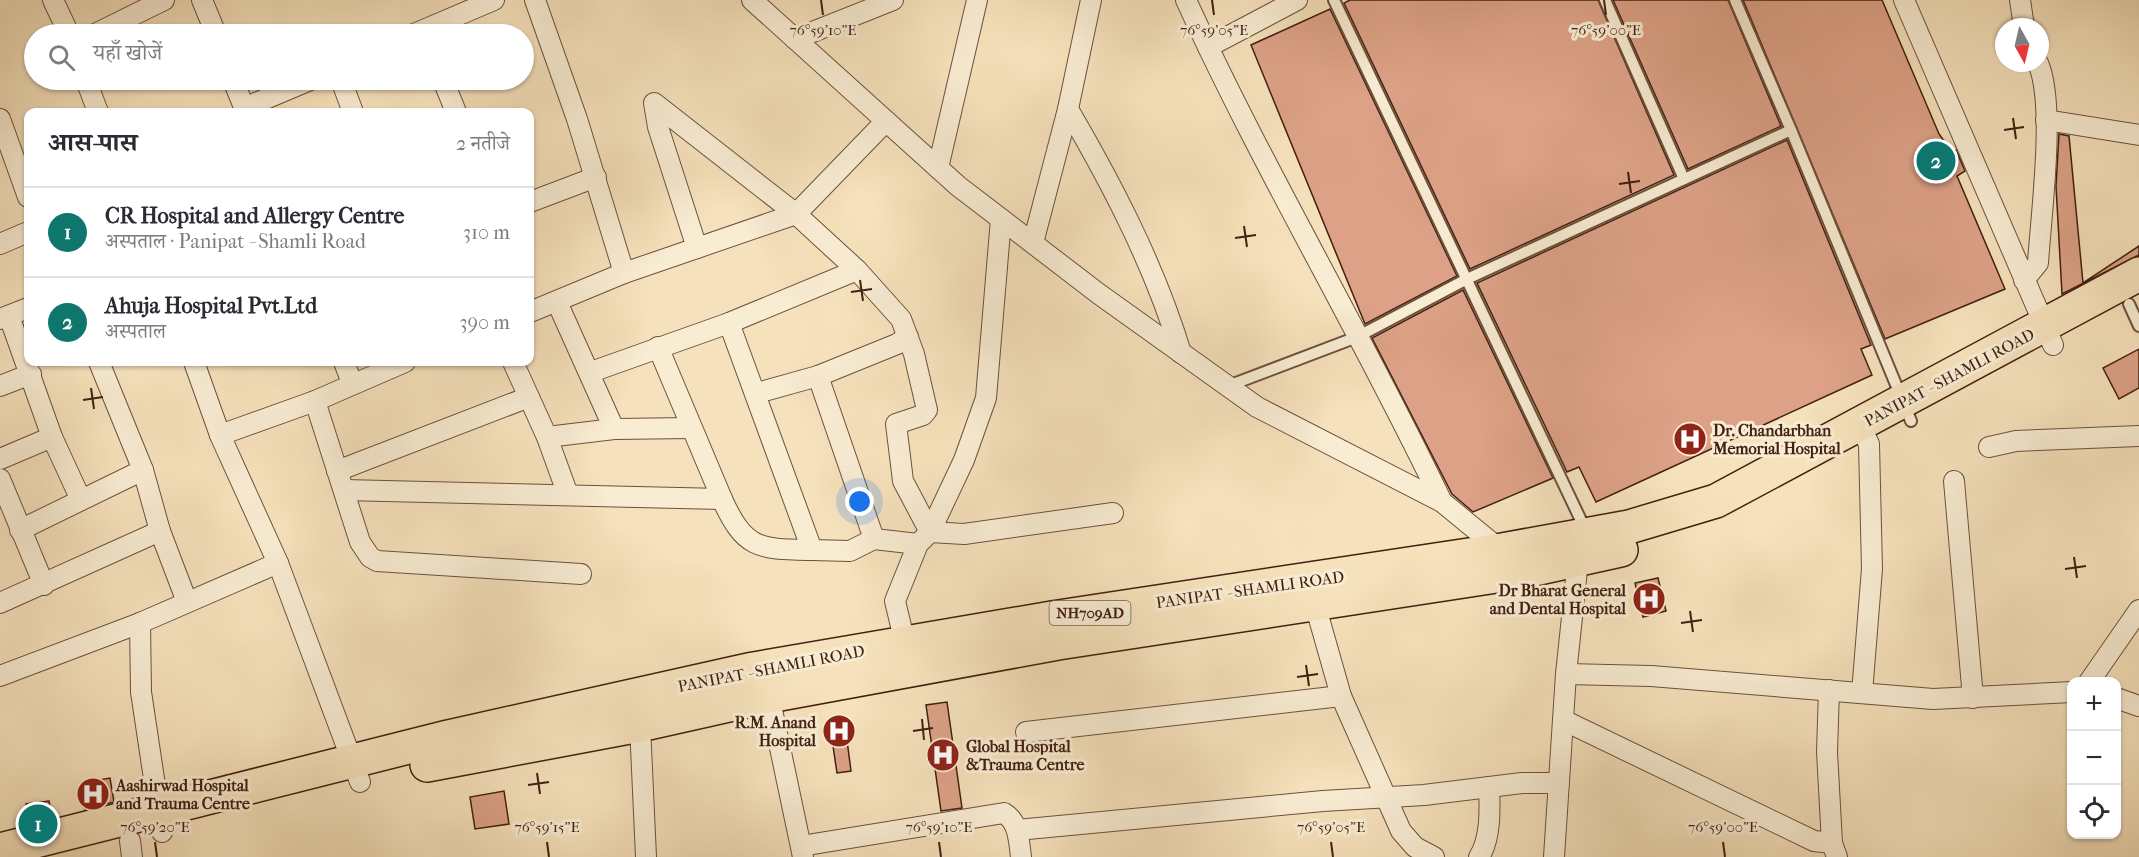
<!DOCTYPE html>
<html lang="hi">
<meta charset="utf-8">
<style>
:root{--surface:#fff;--page:#f7f7f7;--text:#2b2b33;--muted:#7c7c81;--line:#e1e1e2;--accent:#0f766e}
body{margin:0;font-family:"IM FELL French Canon","Noto Serif Devanagari",serif;background:var(--page);color:var(--text)}
.controls{position:absolute;right:18px;bottom:18px;display:grid;overflow:hidden;border-radius:12px;box-shadow:0 2px 4px #0004}
.controls button{width:54px;height:54px;display:grid;place-items:center;padding:0;border:0;border-bottom:2px solid var(--line);background:var(--surface);color:var(--text);font:30px sans-serif}
.compass{position:absolute;left:1995px;top:18px;width:54px;height:54px;border-radius:50%;background:var(--surface);box-shadow:0 2px 4px #0004;rotate:172deg}
.you{position:absolute;left:860px;top:502px;width:21px;height:21px;margin:-15px;border:4px solid #fff;border-radius:50%;background:#1a73e8;box-shadow:0 0 0 9px #1a73e833}
.badge{display:grid;place-items:center;width:39px;height:39px;border-radius:50%;background:var(--accent);color:#fff;font-size:20px;font-weight:700}
.pin{position:absolute;translate:-50% -50%;border:3px solid #fff;box-shadow:0 2px 6px #0006}
.list{margin:0;padding:0;list-style:none}
h2{display:flex;justify-content:space-between;align-items:center;height:78px;margin:0;padding:0 24px;font-size:26px}
h2 small{font-size:20px;font-weight:400;color:var(--muted)}
.list li{display:grid;grid-template-columns:39px 1fr auto;gap:18px;align-items:center;box-sizing:border-box;height:90px;padding:0 24px;border-top:2px solid var(--line)}
.list b{display:block;font-size:22px;white-space:nowrap}
.list p{margin:0;font-size:20px;white-space:nowrap;color:var(--muted)}
.list em{font-size:20px;font-style:normal;color:var(--muted)}
.icon{flex:none;width:33px;height:33px;fill:none;stroke:currentColor;stroke-width:2;stroke-linecap:round;stroke-linejoin:round}
.map{position:relative;flex:none;width:2139px;height:857px;overflow:hidden}
.search{position:absolute;background:var(--surface);box-shadow:0 2px 4px #0004;left:24px;top:24px;width:510px;height:66px;display:flex;align-items:center;gap:15px;box-sizing:border-box;padding:0 21px;border-radius:33px;color:var(--muted);font-size:22px}
.panel{position:absolute;background:var(--surface);box-shadow:0 2px 4px #0004;left:24px;top:108px;width:510px;height:258px;border-radius:12px}
.map>svg:first-child{display:block}
.building{fill:#dca186;stroke:#411f11;stroke-width:1.5}
.lines{fill:none;stroke-linecap:round;stroke-linejoin:round}
.service-casing{stroke:#6e503c;stroke-width:14}
.minor-casing{stroke:#6e503c;stroke-width:22}
.trunk-casing{stroke:#411f11;stroke-width:36}
.service{stroke:#f8ecd3;stroke-width:10}
.minor{stroke:#f8ecd3;stroke-width:20}
.trunk{stroke:#f5e1bb;stroke-width:33}
.ticks{fill:none;stroke:#411f11;stroke-width:2}
.labels{text-anchor:middle;stroke-width:6;stroke-linejoin:round;paint-order:stroke}
.shield{fill:#f8ecd3;stroke:#785c4b;stroke-width:1.5}
.shield-label{font-size:15px;font-weight:bold;fill:#411f11}
.street-label{font-size:16px;fill:#411f11;stroke:#f8ecd3}
.poi-label{font-size:16px;font-weight:bold;fill:#411f11;stroke:#f8ecd3;text-anchor:start}
.ticks-label{font-size:15px;text-anchor:middle;fill:#411f11;stroke:#f8ecd3;stroke-width:6;stroke-linejoin:round;paint-order:stroke}
</style>
<div class="map">
<svg width="2139" height="857" viewBox="0 0 2139 857">
<rect width="100%" height="100%" fill="#f5e1bb"/>
<filter id="stains"><feTurbulence type="fractalNoise" baseFrequency=".00333" numOctaves="4"/><feColorMatrix values="0 0 0 0 .2 0 0 0 0 .09 0 0 0 0 .02 0 0 0 .5 -.17"/></filter>
<radialGradient id="worn" r=".72"><stop offset=".6" stop-color="#630" stop-opacity="0"/><stop offset="1" stop-color="#630" stop-opacity=".3"/></radialGradient>
<g class="building">
<polygon points="1350,0 1598,0 1674,175 1470,269 1344,3"/>
<polygon points="1613,0 1728,0 1781,126 1688,169"/>
<polygon points="1743,0 1882,0 1939,134 1952,152 1956,150 1965,171 1957,176 2005,289 1885,339"/>
<polygon points="1330,9 1457,276 1365,324 1251,45"/>
<polygon points="2059,134 2069,136 2083,283 2139,246 2139,255 2062,294 2056,186"/>
<polygon points="1787,140 1871,345 1861,349 1872,375 1596,502 1579,467 1567,472 1477,283"/>
<polygon points="1463,290 1553,478 1473,512 1452,494 1372,338"/>
<polygon points="2139,349 2139,388 2119,399 2103,368"/>
<polygon points="1658,578 1666,611 1643,617 1635,583"/>
<polygon points="947,702 962,808 941,811 926,705"/>
<polygon points="844,717 851,771 837,773 829,719"/>
<polygon points="110,778 114,802 85,809 81,783"/>
<polygon points="504,791 509,824 475,829 470,797"/>
<polygon points="49,801 52,818 29,823 26,804"/>
</g>
<g class="lines">
<defs>
<g id="service">
<polyline points="1334,0 1586,531"/>
<polyline points="1605,0 1684,179"/>
<polyline points="1735,0 1791,130 1911,421"/>
<polyline points="2129,304 2139,326"/>
<polyline points="1228,386 1357,337 1467,279 1791,130"/>
</g>
<g id="minor">
<polyline points="53,0 69,34"/>
<polyline points="202,0 216,34"/>
<polyline points="535,0 577,119 624,273"/>
<polyline points="752,0 958,186 1099,294 1257,407 1442,502 1503,552"/>
<path d="M1186,0c78,171 175,332 256,502"/>
<polyline points="1904,0 2053,345"/>
<polyline points="2020,0 2024,27"/>
<polyline points="95,34 164,0"/>
<polyline points="414,34 494,0"/>
<polyline points="795,39 893,0"/>
<polyline points="1208,47 1297,0"/>
<polyline points="86,80 98,112"/>
<polyline points="233,80 246,112"/>
<polyline points="341,80 353,112"/>
<polyline points="443,80 456,112"/>
<polyline points="244,108 310,80"/>
<path d="M1068,109c45,77 87,158 113,244"/>
<polyline points="0,119 28,197"/>
<polyline points="2046,120 2139,135"/>
<polyline points="938,168 977,0"/>
<polyline points="530,202 596,177"/>
<polyline points="1033,243 1068,109 1091,0"/>
<polyline points="0,244 28,232"/>
<polyline points="697,248 658,127 654,103 796,214 857,270 901,319 914,354 927,410 923,415 896,424 903,481 930,532 964,534 1113,513"/>
<path d="M2024,280l14,-17c3,-49 18,-159 0,-200"/>
<polyline points="557,302 614,429"/>
<polyline points="530,312 624,273 796,214 886,121"/>
<polyline points="9,316 52,437 81,500"/>
<polyline points="0,319 28,308"/>
<polyline points="729,323 812,550 850,551 874,539 918,544"/>
<polyline points="99,362 143,470 160,531 187,602"/>
<polyline points="194,362 220,435 278,563 360,782"/>
<polyline points="344,362 352,383"/>
<polyline points="513,362 547,437 568,495"/>
<polyline points="591,372 729,323 857,270"/>
<polyline points="818,376 874,539"/>
<polyline points="0,386 31,374"/>
<polyline points="757,393 818,376 897,344 908,337"/>
<polyline points="315,401 360,542 370,557 377,561 581,574"/>
<polyline points="1860,426 1869,444 1872,569 1862,693"/>
<polyline points="220,435 315,401 405,362"/>
<polyline points="547,437 614,429 691,428"/>
<polyline points="1989,447 2016,441 2139,436"/>
<polyline points="0,459 52,437"/>
<polyline points="337,471 529,397"/>
<polyline points="0,479 44,585"/>
<polyline points="1954,481 1973,698"/>
<polyline points="344,490 722,499 658,347"/>
<path d="M722,499c23,51 37,50 90,51"/>
<polyline points="20,530 143,470"/>
<polyline points="1312,594 1341,696 1401,831 1415,847 1434,857"/>
<polyline points="0,603 160,531"/>
<polyline points="140,623 141,692 162,832"/>
<polyline points="905,643 895,601 918,544 930,532 964,460 986,398 1001,219"/>
<polyline points="1566,674 1651,676 1933,699 2072,692"/>
<polyline points="0,676 140,623 278,563"/>
<polyline points="2089,682 2139,610"/>
<polyline points="767,686 803,857"/>
<polyline points="1829,690 1827,752 1832,843 1837,857"/>
<polyline points="2116,698 2139,706"/>
<polyline points="1563,720 1814,841 1832,843"/>
<polyline points="640,725 646,857"/>
<polyline points="1026,732 1341,696"/>
<polyline points="1017,830 1323,801 1424,795 1522,783 1559,783"/>
<polyline points="130,841 132,857"/>
<path d="M801,846l203,-33c15,9 15,29 17,44"/>
<path d="M1479,857c12,-18 11,-49 10,-70"/>
<polyline points="1554,857 1566,674 1578,560"/>
</g>
<g id="trunk">
<polyline points="427,765 640,725 769,696 1058,643 1516,573 1621,550"/>
<polyline points="0,850 448,737 748,670 1052,618 1502,550 1629,527 1716,501 2139,274"/>
</g>
</defs>
<use href="#service" class="service-casing"/>
<use href="#minor" class="minor-casing"/>
<use href="#trunk" class="trunk-casing"/>
<use href="#service" class="service"/>
<use href="#minor" class="minor"/>
<use href="#trunk" class="trunk"/>
</g>
<path class="ticks" d="M821,0l2,15M1212,0l2,15M1604,0l2,15M2013,118l3,21M2004,130l20,-3M1628,172l3,21M1619,184l21,-3M1244,226l3,21M1235,238l21,-3M860,280l3,21M851,292l21,-3M91,388l3,21M83,400l20,-3M2074,557l3,21M2065,569l21,-3M1690,611l3,21M1681,623l21,-3M1306,665l3,21M1297,677l21,-3M922,719l2,21M913,731l20,-3M537,773l3,21M528,785l21,-3M155,842l2,15M547,842l2,15M939,842l2,15M1331,842l2,15M1723,842l2,15"/>
<defs>
<symbol id="hospital-disc" viewBox="-11 -11 22 22"><circle r="9.5" fill="#8f2418" stroke="#f8ecd3"/><path d="M-5-5h3v3.5h4V-5h3V5h-3V1.5h-4V5h-3Z" fill="#fff"/></symbol>
</defs>
<g fill-rule="evenodd">
<use href="#hospital-disc" x="1671" y="420" width="38" height="38"/>
<use href="#hospital-disc" x="1630" y="580" width="38" height="38"/>
<use href="#hospital-disc" x="820" y="712" width="38" height="38"/>
<use href="#hospital-disc" x="924" y="736" width="38" height="38"/>
<use href="#hospital-disc" x="74" y="775" width="38" height="38"/>
</g>
<g class="labels">
<rect class="shield" x="1049.5" y="601" width="81" height="24" rx="4.5"/>
<g class="shield-label">
<text x="1090" y="618">NH709AD</text>
</g>
<g class="street-label">
<text transform="translate(1949 377) rotate(-28)" y="6">PANIPAT - SHAMLI ROAD</text>
<text transform="translate(1250 589) rotate(-8)" y="6">PANIPAT - SHAMLI ROAD</text>
<text transform="translate(771 668) rotate(-11)" y="6">PANIPAT - SHAMLI ROAD</text>
</g>
<g class="poi-label">
<text x="1713" y="436">Dr. Chandarbhan<tspan x="1713" dy="18">Memorial Hospital</tspan></text>
<text x="1626" y="596" text-anchor="end">Dr Bharat General<tspan x="1626" dy="18">and Dental Hospital</tspan></text>
<text x="816" y="728" text-anchor="end">R.M. Anand<tspan x="816" dy="18">Hospital</tspan></text>
<text x="966" y="752">Global Hospital<tspan x="966" dy="18">&amp;Trauma Centre</tspan></text>
<text x="116" y="791">Aashirwad Hospital<tspan x="116" dy="18">and Trauma Centre</tspan></text>
</g>
</g>
<g class="ticks-label">
<text x="823" y="35">76°59'10"E</text>
<text x="1214" y="35">76°59'05"E</text>
<text x="1606" y="35">76°59'00"E</text>
<text x="155" y="832">76°59'20"E</text>
<text x="547" y="832">76°59'15"E</text>
<text x="939" y="832">76°59'10"E</text>
<text x="1331" y="832">76°59'05"E</text>
<text x="1723" y="832">76°59'00"E</text>
</g>
<rect width="100%" height="100%" filter="url(#stains)"/>
<rect width="100%" height="100%" fill="url(#worn)"/>
</svg>
<div class="controls">
<button>+</button>
<button>−</button>
<button><svg class="icon" aria-label="locate" viewBox="0 0 24 24"><circle cx="12" cy="12" r="6"/><path d="M12 2v4M12 18v4M2 12h4M18 12h4"/></svg></button>
</div>
<svg class="compass" viewBox="-18 -18 36 36"><path d="M0-13l5 13h-10z" fill="#e53935"/><path d="M0 13l5-13h-10z" fill="#7c7c81"/></svg>
<div class="you"></div>
<div class="pin badge" style="left:38px;top:824px">1</div>
<div class="pin badge" style="left:1936px;top:161px">2</div>
<div class="search"><svg class="icon" aria-label="search" viewBox="0 0 24 24"><circle cx="10" cy="10" r="6"/><path d="M15 15l6 6"/></svg>यहाँ खोजें</div>
<section class="panel">
<h2>आस-पास<small>2 नतीजे</small></h2>
<ul class="list">
<li><span class="badge">1</span><div><b>CR Hospital and Allergy Centre</b><p>अस्पताल · Panipat - Shamli Road</p></div><em>310 m</em></li>
<li><span class="badge">2</span><div><b>Ahuja Hospital Pvt.Ltd</b><p>अस्पताल</p></div><em>390 m</em></li>
</ul>
</section>
</div>
